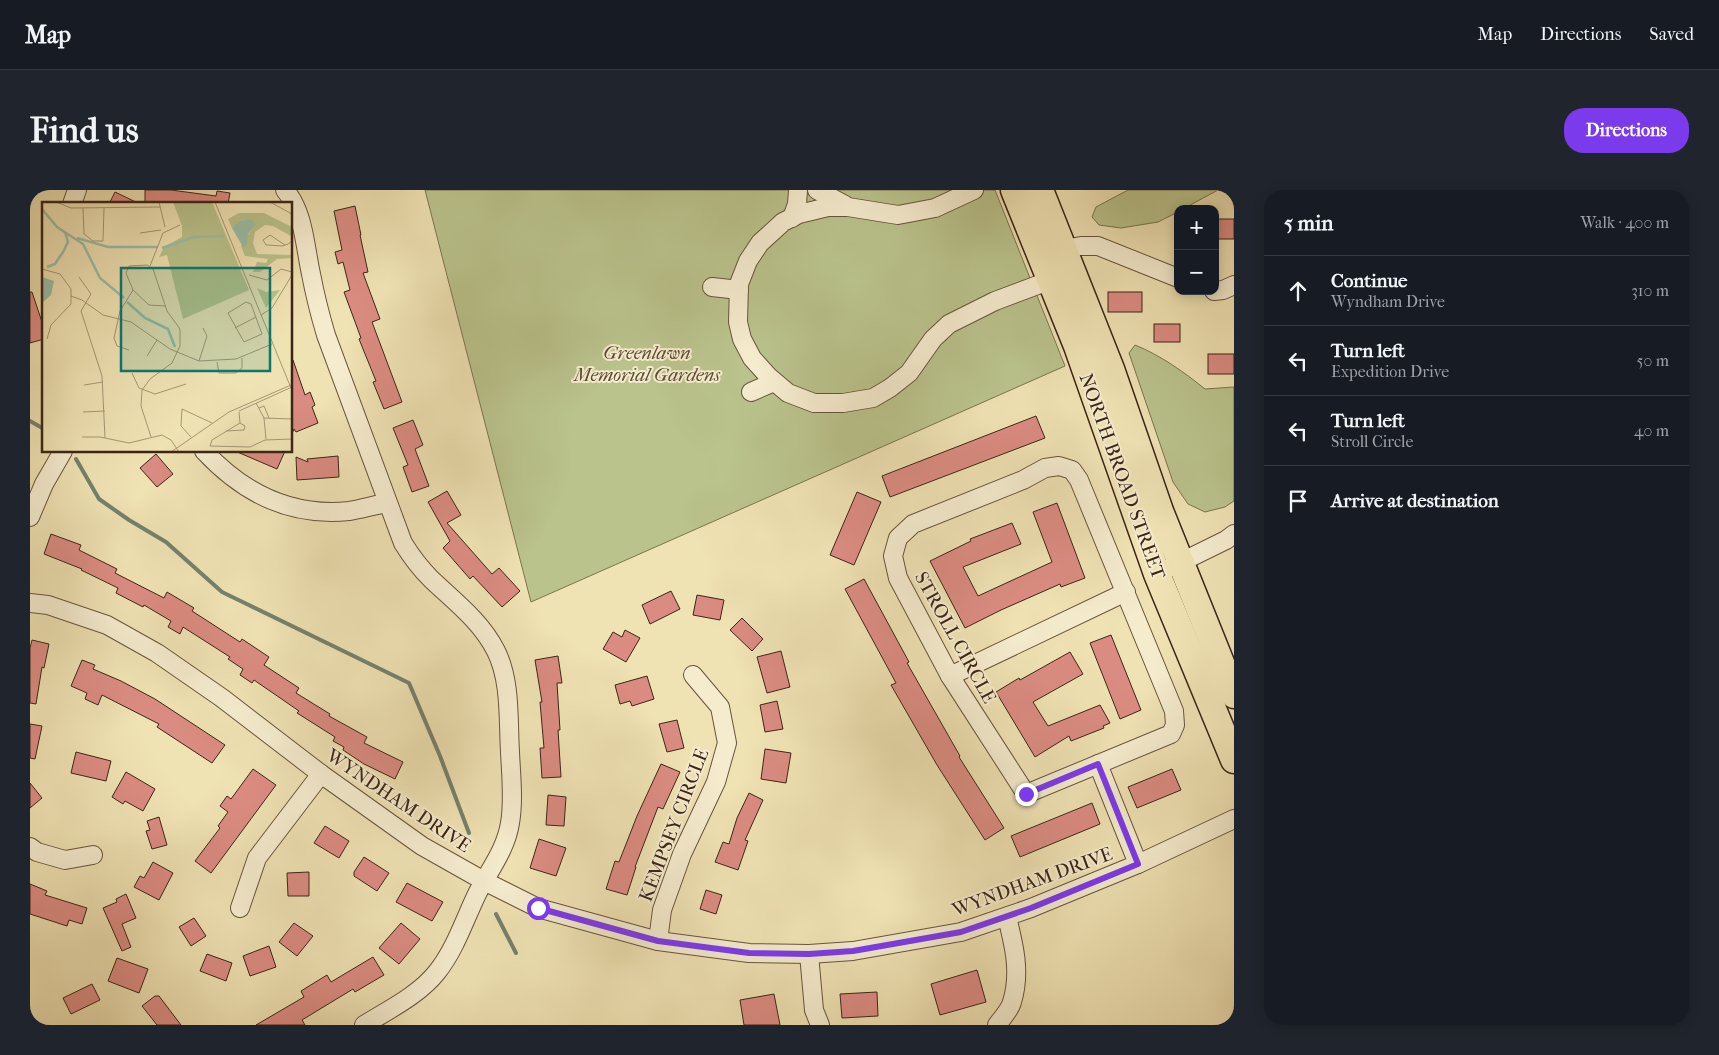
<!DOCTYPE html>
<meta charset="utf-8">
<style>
:root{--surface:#171b24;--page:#20242c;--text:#f1f3f6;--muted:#9ea1a6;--line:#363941;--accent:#7c3aed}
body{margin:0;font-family:"IM FELL French Canon",serif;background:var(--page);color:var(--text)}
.controls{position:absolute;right:15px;top:15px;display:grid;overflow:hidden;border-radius:10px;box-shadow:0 2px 12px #0003}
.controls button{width:45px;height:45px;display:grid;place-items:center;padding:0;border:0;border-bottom:1px solid var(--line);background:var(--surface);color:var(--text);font:25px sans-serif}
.stop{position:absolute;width:15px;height:15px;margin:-11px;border:4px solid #7c3aed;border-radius:50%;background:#fff}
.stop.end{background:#7c3aed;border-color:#fff;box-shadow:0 1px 5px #0008}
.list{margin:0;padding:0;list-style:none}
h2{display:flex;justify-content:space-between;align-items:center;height:65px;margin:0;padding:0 20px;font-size:21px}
h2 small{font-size:16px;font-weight:400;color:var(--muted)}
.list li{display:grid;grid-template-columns:32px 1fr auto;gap:15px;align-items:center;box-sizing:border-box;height:70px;padding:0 20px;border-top:1px solid var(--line)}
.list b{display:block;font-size:19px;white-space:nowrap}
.list p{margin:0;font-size:16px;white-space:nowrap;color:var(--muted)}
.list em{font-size:16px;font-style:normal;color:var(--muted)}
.icon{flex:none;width:28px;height:28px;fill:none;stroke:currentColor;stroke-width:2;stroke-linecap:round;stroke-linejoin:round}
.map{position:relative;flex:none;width:1204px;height:835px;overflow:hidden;border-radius:20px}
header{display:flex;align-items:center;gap:30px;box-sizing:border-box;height:70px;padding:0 25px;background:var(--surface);border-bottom:1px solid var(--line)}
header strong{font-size:24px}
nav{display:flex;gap:28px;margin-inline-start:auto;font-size:18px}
.intro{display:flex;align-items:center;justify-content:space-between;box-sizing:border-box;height:120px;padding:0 30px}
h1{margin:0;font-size:35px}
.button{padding:12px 22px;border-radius:20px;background:var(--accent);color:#fff;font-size:18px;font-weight:700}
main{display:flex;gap:30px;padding:0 30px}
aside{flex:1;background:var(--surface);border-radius:20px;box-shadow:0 2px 12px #0003}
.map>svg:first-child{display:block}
.green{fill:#bac38c;stroke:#7b7451}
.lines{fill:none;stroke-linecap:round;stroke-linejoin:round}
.stream{stroke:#75816d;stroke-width:4}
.building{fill:#db8c82;stroke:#3c2516}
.minor-casing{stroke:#69543d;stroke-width:20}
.highway-casing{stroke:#3c2516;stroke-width:29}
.minor{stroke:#f5ecce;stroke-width:18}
.highway{stroke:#efe2b3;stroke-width:26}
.route{stroke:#7c3aed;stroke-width:6}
.labels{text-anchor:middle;stroke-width:4;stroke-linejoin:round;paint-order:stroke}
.park-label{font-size:19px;font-style:italic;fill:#5c4c34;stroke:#f5ecce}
.street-label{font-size:19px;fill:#3c2516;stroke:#f5ecce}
.inset-river{fill:none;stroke:#9bbfa7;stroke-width:2.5}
.inset-road{fill:none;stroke:#a79674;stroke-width:1}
.view{fill:#0f766e;fill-opacity:0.15;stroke:#0f766e;stroke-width:2.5}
.inset-edge{fill:none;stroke:#3c2516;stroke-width:2.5}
</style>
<header>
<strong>Map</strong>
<nav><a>Map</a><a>Directions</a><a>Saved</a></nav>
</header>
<div class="intro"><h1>Find us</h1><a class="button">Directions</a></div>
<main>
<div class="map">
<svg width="1204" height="835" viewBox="0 0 1204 835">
<rect width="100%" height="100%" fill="#efe2b3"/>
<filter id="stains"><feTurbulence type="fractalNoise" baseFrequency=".004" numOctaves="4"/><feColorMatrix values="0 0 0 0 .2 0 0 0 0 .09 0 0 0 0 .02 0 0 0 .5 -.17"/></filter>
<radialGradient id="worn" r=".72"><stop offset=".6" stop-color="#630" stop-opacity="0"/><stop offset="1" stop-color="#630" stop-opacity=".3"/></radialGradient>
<g class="green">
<polygon points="395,0 965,0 1035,176 501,412"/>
<polygon points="1098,0 1188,0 1153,19 1148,19 1148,22 1128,32 1091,38 1069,35 1062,27 1066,17"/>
<path d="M1105,155c25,10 49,27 70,44l29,-2v114l-9,6 -20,5 -17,-8 -15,-22 -44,-129z"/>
</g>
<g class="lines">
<g class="stream">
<polyline points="0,231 14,239"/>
<polyline points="46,269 69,309 99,330 136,352 192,402 379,493 410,566 439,643"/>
<polyline points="466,724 486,763"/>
</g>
</g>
<g class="building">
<polygon points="115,0 141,0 186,6 187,1 200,3 198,14 115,14"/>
<polygon points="85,2 110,14 79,14"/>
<polygon points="325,16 331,45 330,45 338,82 333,83 350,129 342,132 372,212 354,219 343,192 346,191 329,149 331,148 314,102 320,100 313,72 308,74 305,62 312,60 304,21"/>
<rect x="1185" y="29" width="19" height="20"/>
<polygon points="0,102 2,102 14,138 14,149 0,153"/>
<rect x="1078" y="102" width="34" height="20"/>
<rect x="1124" y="134" width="26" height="18"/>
<rect x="1178" y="164" width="26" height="20"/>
<polygon points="261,170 263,170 275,205 280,202 285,215 282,217 288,233 266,242 264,239 261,246"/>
<polygon points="1006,226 1015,248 860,307 852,286"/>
<polygon points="383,230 393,255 385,259 399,296 382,302 373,277 378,275 363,238"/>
<polygon points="205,261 255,261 247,279"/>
<polygon points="126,264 143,284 127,297 110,278"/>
<polygon points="308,266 309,287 267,290 266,267 278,272 277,269"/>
<polygon points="417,301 431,325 417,333 462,384 469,378 490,401 472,417 443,386 440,389 413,358 420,351 398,312"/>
<polygon points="827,302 851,312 824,375 800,365"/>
<polygon points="1027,313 1055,388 1031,397 1030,394 971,420 935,438 900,371 941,351 940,349 982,333 991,354 933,377 948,406 1022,372 1003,322"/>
<polygon points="21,344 51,355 49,360 87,379 85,383 134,408 137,402 164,418 162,421 210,452 212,449 239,467 234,475 269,498 266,503 300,524 299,526 337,547 334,553 373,572 365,589 334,574 313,560 314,557 303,551 305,547 267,523 269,521 224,490 222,493 210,485 213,479 198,469 200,467 153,437 150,444 138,437 141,431 114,415 113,417 86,403 88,398 51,380 52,379 14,364"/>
<polygon points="834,389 879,472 877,473 930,566 929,567 974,638 955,650 907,575 861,495 866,493 815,399"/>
<polygon points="641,401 650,419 620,434 612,415"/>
<polygon points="667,405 694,410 690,430 663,425"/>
<polygon points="712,428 733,449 722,461 700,440"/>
<polygon points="595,440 610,448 596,472 573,459 583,442 592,447"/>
<polygon points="1081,445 1111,520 1090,529 1060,453"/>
<polygon points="2,450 19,454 14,478 12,477 6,514 0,513 0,458"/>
<polygon points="751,461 760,497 737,503 727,467"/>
<polygon points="1040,462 1053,484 1003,512 1018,536 1070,515 1080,533 1073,536 1074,538 1041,551 1039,546 1005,567 966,502 989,488 990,490"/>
<polygon points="528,466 532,493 527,493 530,540 528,540 531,587 512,588 510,558 514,558 510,512 512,512 505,470"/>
<polygon points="52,470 65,475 63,479 91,491 125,509 195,555 182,573 127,537 129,534 72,505 68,515 55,509 57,503 41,496"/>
<polygon points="617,486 624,509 602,516 600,511 590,514 585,495"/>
<polygon points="747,511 753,539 735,542 730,515"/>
<polygon points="647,530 654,558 637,562 629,534"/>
<polygon points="0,534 12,536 5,569 0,568"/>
<polygon points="735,559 761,563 756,593 731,589"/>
<polygon points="46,562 81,571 76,591 41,583"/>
<polygon points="631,574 650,582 633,619 628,617 605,677 606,677 597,705 576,699 585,671 589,672 607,626"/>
<polygon points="223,579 246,595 181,683 165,671 190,638 188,636 198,622 190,616 197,606 201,609"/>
<polygon points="1142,579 1151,600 1107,618 1098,597"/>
<polygon points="96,582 125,599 113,621 95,611 93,614 82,607"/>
<polygon points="0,593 12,608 0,618"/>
<polygon points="719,603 733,610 715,650 718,651 708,680 685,672 693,652 699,654 707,628"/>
<polygon points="518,605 536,607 534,636 516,635"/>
<polygon points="1062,613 1070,634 990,667 981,646"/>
<polygon points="129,627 137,655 122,659 116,641 120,640 117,631"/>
<polygon points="295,636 319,651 309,668 284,653"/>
<polygon points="509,649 536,658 526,686 500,678"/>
<polygon points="334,667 359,683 347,701 324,686 324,682"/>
<polygon points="123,672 143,683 129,710 104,697 110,686 114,688"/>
<polygon points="279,682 279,706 258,706 257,683"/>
<polygon points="377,693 413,712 402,731 366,712"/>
<polygon points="0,694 17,701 15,705 57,718 52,734 39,730 37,736 0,724"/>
<polygon points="676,700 692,705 686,724 670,719"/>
<polygon points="96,704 106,728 92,734 101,757 92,761 73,718 87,712 86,709"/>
<polygon points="164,728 176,746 161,756 149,737"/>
<polygon points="264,733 283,746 267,766 249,752"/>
<polygon points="371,733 390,749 369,774 349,758"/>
<polygon points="239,756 246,777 220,786 213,766"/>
<polygon points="177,764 202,773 196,791 170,781"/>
<polygon points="343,767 354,785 325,802 323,799 272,830 275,835 226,835 274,807 271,801 297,785 301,792"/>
<polygon points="87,768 118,779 109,803 78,791"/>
<polygon points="947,780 956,812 910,825 901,794"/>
<polygon points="62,794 70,810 41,824 33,808"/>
<polygon points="847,802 848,826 812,828 810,804"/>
<polygon points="744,804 750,835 714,835 710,810"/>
<polygon points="125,806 129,806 151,835 127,835 112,816"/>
</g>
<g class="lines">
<defs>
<g id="minor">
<path d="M255,0c19,22 20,57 26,84 4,21 9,41 15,61l77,208c8,13 17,25 28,36 23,22 50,42 65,72 15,30 12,68 14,101 1,23 4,48 0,71 -4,26 -20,46 -32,69 -13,26 -22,56 -41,80 -18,23 -49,38 -73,53"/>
<polyline points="787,0 815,15"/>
<polyline points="944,0 905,18 868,25 818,17 798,17 769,24 753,32 730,53 718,71 709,94 708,132 712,149 722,168 739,187 758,203 784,213 813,213 843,208 860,198 879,183 903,149 919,134 965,111 1021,90"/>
<polyline points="42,14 47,0"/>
<polyline points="762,28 767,14 768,0"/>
<polyline points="1034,59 1051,56 1068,56 1148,88"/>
<polyline points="682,97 709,100"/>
<polyline points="1184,101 1193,100 1204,95"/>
<polyline points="721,202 744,192"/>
<path d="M174,261c39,42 87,66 145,60 13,-2 25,-6 38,-8"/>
<polygon points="1029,276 1042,280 1049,290 1144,521 1145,535 1141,544 996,604 920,486 868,388 863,366 868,348 883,334 993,290 1015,278"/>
<polyline points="0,327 14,294 33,261"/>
<polyline points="1141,377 1196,350 1204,344"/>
<polyline points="0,413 18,415 77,435 127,463 192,508 291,584 392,656 454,691 508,718 628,751 719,763 779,764 823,761 931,742 1001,718 1108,674 1204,629"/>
<polyline points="920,486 1096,402"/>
<polyline points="1068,574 1108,674"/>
<polyline points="0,657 7,662 35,670 63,665"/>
<polyline points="210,718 227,668 291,584"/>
<polyline points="628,751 632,720 652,664 686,592 697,553 690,517 663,485"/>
<polyline points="779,764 784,820 790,835"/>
<path d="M967,835c5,-7 13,-15 15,-23 9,-29 2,-57 -5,-85"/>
</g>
<g id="highway">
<polyline points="984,0 1047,156 1127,384 1204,570"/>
<polyline points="1010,0 1081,179 1130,321 1204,505"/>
</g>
</defs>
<use href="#minor" class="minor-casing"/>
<use href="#highway" class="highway-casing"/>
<use href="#minor" class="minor"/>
<use href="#highway" class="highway"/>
</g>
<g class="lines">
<polyline class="route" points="508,718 628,751 719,763 779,764 823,761 931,742 1001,718 1108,674 1068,574 996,604"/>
</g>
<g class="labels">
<g class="park-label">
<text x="617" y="169">Greenlawn<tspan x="617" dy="22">Memorial Gardens</tspan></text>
</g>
<g class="street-label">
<text transform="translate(1093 286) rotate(70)" y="7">NORTH BROAD STREET</text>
<text transform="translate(926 447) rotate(61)" y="7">STROLL CIRCLE</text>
<text transform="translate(369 610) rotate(34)" y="7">WYNDHAM DRIVE</text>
<text transform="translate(643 635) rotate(-69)" y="7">KEMPSEY CIRCLE</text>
<text transform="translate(1002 691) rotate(-20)" y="7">WYNDHAM DRIVE</text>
</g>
</g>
<g transform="translate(12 12)">
<rect width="250" height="250" fill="#efe2b3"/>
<path d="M131,0h39l37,88 -66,29 -16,-64 -8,2 5,-10 18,-10v-11zM197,11h25l28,14 -1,9 -18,-10 -8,-1 -10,7 -2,11 4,11 35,1v3l-15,1 -17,13h-7l4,-10 9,1 2,-4 -23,-3 -4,-10 14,-22 -12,-4 -11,8 -4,-9zM215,86l9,4 14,-2 -14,18z" fill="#bac38c"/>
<path d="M208,17l6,5 -8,10 -1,11 -4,2 -11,-19 8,-7zM0,75l12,4 -3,14 -9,8z" fill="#9bbfa7"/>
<path class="inset-river" d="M0,7l15,18 26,17 17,34 24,20M35,36l31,9h50M120,46l32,-11 30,-1M5,65l8,-3 8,-12 5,-10 -3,-10M85,100l18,16 23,11 7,18"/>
<path class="inset-road" d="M14,0l15,6 90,-1M117,0l6,25M173,0l76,186M228,0l22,12M41,6l1,26 9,7h10l1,-33M98,31l21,-3M121,31l17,-8M243,43l-15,-10 -7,5 3,5 17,1 2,-1 3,-1 4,-3M108,64l13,-33M0,67l18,5 11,15v15l-20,21 -4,14M207,73l18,5 14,-11 11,3M37,75l12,17 -10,17 21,65 3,62M29,94l11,4 21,15 28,7 39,27 29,12 37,-2 36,-15M204,100l5,2 11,30 -18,8 -16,-29zM219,113l11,-7 20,-33M193,126l21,-11M87,148l-12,-4 -3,-8 6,-27 13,-21M105,154l10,-16M157,159l8,-25 -4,-8M175,160l2,11h17l6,-5v-10M90,171l7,15 16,6 31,-10M42,183l19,-3M214,201l8,15 2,21M217,206l5,-2 5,12M197,209l53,-24M41,210l22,-1M197,210l1,11 -28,17 -2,6 40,1 15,-7 27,-1M221,216l29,1M184,229l18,-1 1,-4 -5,-3M40,235h18l29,6 33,-8 9,5 8,12M109,235l-10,-31 1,-16 8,-11 22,-16 8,-17v-17l-13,-18 -14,-42 -6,-4 -18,1 -3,7 7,17 16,15 16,1M149,235l-10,-11 1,-17 30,14M129,250l58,-40 62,-27"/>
<path class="view" d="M79,66h149v103h-149z"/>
<rect width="250" height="250" class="inset-edge"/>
</g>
<rect width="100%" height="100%" filter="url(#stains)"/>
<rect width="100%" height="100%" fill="url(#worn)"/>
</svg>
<div class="controls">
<button>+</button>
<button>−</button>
</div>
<div class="stop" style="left:508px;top:718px"></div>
<div class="stop end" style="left:996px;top:604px"></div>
</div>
<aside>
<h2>5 min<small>Walk · 400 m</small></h2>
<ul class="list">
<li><svg class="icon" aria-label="ahead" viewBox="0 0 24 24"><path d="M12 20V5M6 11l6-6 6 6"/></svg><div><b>Continue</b><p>Wyndham Drive</p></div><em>310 m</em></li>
<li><svg class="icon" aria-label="left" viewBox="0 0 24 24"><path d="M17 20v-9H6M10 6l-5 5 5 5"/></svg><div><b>Turn left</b><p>Expedition Drive</p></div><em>50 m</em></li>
<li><svg class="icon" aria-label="left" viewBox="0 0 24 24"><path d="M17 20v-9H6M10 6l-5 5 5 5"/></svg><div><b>Turn left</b><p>Stroll Circle</p></div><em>40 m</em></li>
<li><svg class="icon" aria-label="arrive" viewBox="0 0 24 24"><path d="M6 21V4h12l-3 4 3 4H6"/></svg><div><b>Arrive at destination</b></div></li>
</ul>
</aside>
</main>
